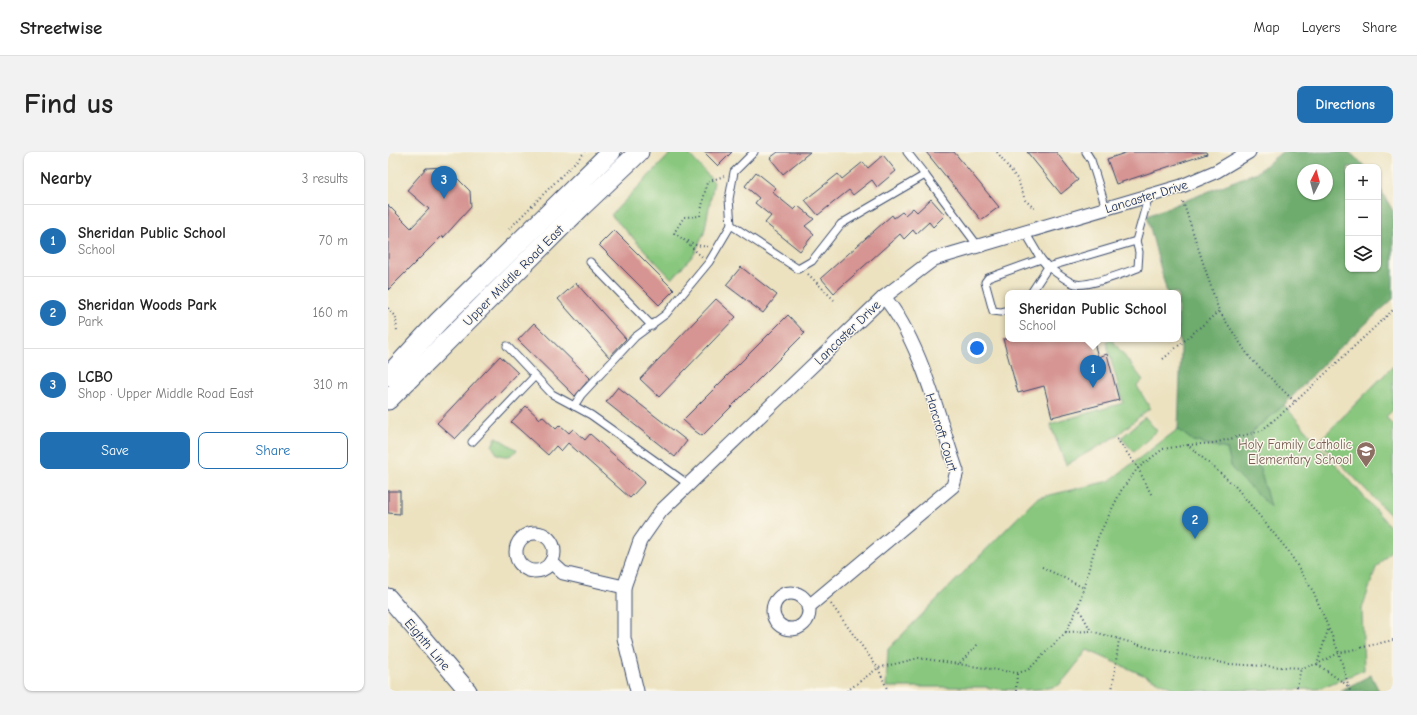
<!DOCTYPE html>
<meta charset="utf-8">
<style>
:root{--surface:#fff;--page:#f2f2f2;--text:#222;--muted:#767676;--line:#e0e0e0;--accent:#1f6fb2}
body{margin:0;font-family:"Comic Neue",sans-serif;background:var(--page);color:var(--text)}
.controls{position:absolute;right:12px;top:12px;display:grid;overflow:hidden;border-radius:8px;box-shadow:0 1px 3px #0004}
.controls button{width:36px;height:36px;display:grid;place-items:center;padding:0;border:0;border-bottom:1px solid var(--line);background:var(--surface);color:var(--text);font:20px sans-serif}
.compass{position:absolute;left:909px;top:12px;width:36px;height:36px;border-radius:50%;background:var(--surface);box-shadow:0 1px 3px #0004;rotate:6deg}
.you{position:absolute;left:589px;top:196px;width:14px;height:14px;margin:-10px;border:3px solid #fff;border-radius:50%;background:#1a73e8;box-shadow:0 0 0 6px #1a73e833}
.badge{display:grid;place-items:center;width:26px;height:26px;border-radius:50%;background:var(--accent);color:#fff;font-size:13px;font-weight:700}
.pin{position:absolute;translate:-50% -33px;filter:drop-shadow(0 1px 2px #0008)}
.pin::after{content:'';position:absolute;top:21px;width:14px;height:12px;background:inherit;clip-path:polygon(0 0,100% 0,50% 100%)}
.popup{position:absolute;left:617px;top:138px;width:176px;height:52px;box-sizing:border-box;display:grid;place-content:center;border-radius:8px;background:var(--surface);filter:drop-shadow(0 1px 3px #0005);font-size:13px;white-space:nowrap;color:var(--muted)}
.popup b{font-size:15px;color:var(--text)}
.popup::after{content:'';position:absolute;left:50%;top:100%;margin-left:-8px;border:8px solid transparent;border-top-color:var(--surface)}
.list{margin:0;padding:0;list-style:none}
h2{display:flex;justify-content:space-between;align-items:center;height:52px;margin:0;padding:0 16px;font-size:17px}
h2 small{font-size:13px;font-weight:400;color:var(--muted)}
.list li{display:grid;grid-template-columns:26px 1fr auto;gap:12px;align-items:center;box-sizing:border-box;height:72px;padding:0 16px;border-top:1px solid var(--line)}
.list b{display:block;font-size:15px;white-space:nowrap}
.list p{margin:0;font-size:13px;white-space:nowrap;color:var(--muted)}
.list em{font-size:13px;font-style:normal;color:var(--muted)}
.actions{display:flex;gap:8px;padding:12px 16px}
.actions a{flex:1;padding:9px 0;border:1px solid var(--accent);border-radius:8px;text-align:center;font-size:14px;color:var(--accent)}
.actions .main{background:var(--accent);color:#fff}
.icon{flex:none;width:22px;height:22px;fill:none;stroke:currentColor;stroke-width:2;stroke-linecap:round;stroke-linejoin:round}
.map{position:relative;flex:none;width:1005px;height:539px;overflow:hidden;border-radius:8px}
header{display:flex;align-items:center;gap:24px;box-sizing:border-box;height:56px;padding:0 20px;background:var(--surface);border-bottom:1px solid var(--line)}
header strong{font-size:19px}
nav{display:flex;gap:22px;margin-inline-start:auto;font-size:14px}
.intro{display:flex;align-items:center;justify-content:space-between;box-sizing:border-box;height:96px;padding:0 24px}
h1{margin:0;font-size:28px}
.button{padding:10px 18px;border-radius:8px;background:var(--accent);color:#fff;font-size:14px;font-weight:700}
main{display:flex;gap:24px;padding:0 24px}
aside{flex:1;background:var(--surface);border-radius:8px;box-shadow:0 1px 3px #0004}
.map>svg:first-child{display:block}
.green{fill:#89c77e;stroke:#527b6e}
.forest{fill:#6eac6d;stroke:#446e66;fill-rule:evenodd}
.building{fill:#d69492}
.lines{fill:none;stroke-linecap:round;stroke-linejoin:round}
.service-casing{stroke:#3a4a6d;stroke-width:9}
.minor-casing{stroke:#3a4a6d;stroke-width:15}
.tertiary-casing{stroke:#3a4a6d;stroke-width:19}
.secondary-casing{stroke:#3a4a6d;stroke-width:21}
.path{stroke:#3a4a6d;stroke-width:2;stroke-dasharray:1 3;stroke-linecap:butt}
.service{stroke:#fff;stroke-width:7}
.minor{stroke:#fff;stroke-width:13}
.tertiary{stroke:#fff;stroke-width:17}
.secondary{stroke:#fff;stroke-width:19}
.labels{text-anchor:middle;stroke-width:3;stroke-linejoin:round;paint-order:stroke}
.street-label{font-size:13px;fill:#1b2f5e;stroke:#fbf7ec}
.education-label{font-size:13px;fill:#785e54;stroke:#fbf7ec;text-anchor:end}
</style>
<header>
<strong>Streetwise</strong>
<nav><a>Map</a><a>Layers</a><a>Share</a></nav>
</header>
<div class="intro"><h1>Find us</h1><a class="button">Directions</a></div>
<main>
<aside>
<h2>Nearby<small>3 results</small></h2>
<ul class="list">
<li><span class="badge">1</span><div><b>Sheridan Public School</b><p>School</p></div><em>70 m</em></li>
<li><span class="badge">2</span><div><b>Sheridan Woods Park</b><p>Park</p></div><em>160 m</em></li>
<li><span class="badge">3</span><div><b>LCBO</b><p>Shop · Upper Middle Road East</p></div><em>310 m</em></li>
</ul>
<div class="actions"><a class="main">Save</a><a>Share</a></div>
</aside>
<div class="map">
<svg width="1005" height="539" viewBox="0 0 1005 539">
<rect width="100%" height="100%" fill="#fbf7ec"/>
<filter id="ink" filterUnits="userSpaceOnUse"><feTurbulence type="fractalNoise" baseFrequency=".025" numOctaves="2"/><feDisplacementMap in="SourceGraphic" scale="8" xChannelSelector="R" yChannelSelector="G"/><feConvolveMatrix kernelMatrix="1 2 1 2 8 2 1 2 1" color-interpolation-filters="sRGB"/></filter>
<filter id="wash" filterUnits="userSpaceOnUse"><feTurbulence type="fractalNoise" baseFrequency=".012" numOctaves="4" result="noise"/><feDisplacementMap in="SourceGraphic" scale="16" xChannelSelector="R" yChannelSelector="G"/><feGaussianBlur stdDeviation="0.9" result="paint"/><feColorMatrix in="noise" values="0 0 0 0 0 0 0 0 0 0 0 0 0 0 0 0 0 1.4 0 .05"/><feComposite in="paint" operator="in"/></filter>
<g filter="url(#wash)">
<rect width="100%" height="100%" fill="#ece2c0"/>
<g class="green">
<polygon points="284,0 299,0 326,30 316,81 307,101 284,127 223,63"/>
<polygon points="724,188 755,228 749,234 762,256 727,285 678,313 662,272 735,251 718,189"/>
<polygon points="1005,214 1005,258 998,265 1005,274 1005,366 931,289"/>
<path d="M896,253l109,125v18l-17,20 -14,41 2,61 -46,19 -139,2 -92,-41c-9,12 -18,25 -28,35 -12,6 -58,6 -73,2h-100l2,-38 149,-151 72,-17 69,-52 15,12 34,8 5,20 37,37 -18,-73z"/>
<polygon points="757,265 769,279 746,300 733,286"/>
<path d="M108,285l21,13c-7,8 -11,7 -20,4l-5,-8z"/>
</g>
<g class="forest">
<path d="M894,0h67l17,15h-18v102h30v-84l15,26v88l-56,51 -53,55 -33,28 19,74 -38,-38 -5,-20 -34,-8 -15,-12 3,-81 -3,-12v-43h-11l-20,-77 110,-44zM915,18h24v24h-24z"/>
<polygon points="983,523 991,539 952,539"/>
</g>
<g id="blocks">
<g class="building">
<polygon points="316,0 344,0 330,14"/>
<polygon points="390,0 422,0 395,22 382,6"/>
<polygon points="538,0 566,0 611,55 593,68"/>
<polygon points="639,0 668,0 690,28 673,42"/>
<polygon points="740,0 818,0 819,2 728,32 719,7"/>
<polygon points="495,3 508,19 489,35 484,28 465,43 461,38 430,63 417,48 450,22 454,27 475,10 480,16"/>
<polygon points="58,15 82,39 83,55 55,86 54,84 0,138 0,53 23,76 41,57 19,38 38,16"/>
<polygon points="368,20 388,36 384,40 406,58 410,54 426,67 417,74 426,82 412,99 377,71 383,64 367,51 371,46 357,34"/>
<polygon points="543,47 557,63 545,75 541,70 528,82 525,78 516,87 512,82 446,141 433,126 504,63 506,66 514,60 517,63 525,56 529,60"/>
<polygon points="226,78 286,138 271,153 211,93"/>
<polygon points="353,115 389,143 375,161 338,133"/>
<polygon points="188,131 238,187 221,205 170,147"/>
<polygon points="328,147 348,165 271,245 252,227"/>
<polygon points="400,163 417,181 314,284 307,279 295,268"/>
<polygon points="146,171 202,226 187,244 130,188"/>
<polygon points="615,187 705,187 710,205 719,202 731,248 664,265 656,234 630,241"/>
<polygon points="112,204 130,221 67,287 49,271"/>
<polygon points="230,235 299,289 287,305 218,250"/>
<polygon points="138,254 152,267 154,264 168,277 172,273 181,281 185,277 197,288 202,282 257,330 242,346 180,291 173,299 168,294 160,303 123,270"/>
<polygon points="0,339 12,339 12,362 0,361"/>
</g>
</g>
</g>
<g filter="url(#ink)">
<use href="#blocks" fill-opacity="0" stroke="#3a4a6d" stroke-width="1"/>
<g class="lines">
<defs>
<g id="service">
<polyline points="698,0 703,8 718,56"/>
<polyline points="537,23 590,94"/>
<polyline points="343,73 410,117 424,109 453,72 537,23 519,0"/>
<polyline points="637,80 653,107 660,115 748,89 761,43"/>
<polyline points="202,110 264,174"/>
<path d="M643,141l17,-26c8,5 18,14 27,17 14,3 49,-11 63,-16l1,-16 -3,-11"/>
<polyline points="620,158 613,160 605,159 597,130 600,126 653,107"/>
<polyline points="119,194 164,242 203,263 300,332"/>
<polyline points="186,254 193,243 247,185 278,162 321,110 343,73 341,47 346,20 366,0"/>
<polyline points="84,290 147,224"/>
</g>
<g id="minor">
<circle cx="147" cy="400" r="19"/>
<polyline points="163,410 175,421 236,435"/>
<circle cx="403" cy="459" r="18"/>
<path d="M420,455l145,-121 4,-15c-19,-54 -36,-130 -73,-174"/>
<polyline points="249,539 236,486 236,435 252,389 273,359 496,145 546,107 794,34 829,19 861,0"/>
</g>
<polyline id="tertiary" points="0,445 80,539"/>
<g id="secondary">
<polyline points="0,224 51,169 223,0"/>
<polyline points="0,248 192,56 251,0"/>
</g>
</defs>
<use href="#service" class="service-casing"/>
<use href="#minor" class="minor-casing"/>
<use href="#tertiary" class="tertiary-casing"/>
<use href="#secondary" class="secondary-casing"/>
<g class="path">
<polyline points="609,0 630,28 637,48 647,57"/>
<polyline points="795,50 831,159 862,206 907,250"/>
<polyline points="121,77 197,0"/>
<polyline points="300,89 308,93 320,95"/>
<path d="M314,105c-10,-9 -16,-17 -28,-24l10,-16 16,-1 7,-34 17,-6"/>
<polyline points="420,122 446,148"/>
<polyline points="0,156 8,166 9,180"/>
<polyline points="775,207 831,159"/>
<polyline points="729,287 750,316 764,344"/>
<polyline points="800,293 826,291 873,279 907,250 1005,158"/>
<polyline points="654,415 694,435"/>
<polyline points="443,452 490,516 500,539"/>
<polyline points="690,455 703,479"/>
<polyline points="940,478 929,512 960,534"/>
<polyline points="678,480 690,455 710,385 734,337 750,316 775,297 800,293 847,334 901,400 926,441 951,501 962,539"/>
<polyline points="572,511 590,492"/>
<polyline points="459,539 490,516 531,506 629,521 640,518 678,480 703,479 762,496 840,512 913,516 929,512 951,501 1005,488"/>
<polyline points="628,539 629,521"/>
<polyline points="724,539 731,487"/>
<polyline points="908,539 913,516"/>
</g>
<use href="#service" class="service"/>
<use href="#minor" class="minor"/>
<use href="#tertiary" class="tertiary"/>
<use href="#secondary" class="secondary"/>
</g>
</g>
<defs>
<symbol id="school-pin" viewBox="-11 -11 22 30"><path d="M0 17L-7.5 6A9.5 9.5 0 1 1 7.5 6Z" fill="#8d6e63" stroke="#fbf7ec"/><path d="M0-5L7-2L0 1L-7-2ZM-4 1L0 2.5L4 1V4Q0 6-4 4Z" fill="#fff"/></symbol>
</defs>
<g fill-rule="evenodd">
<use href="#school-pin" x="967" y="288" width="22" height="30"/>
</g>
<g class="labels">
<g class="street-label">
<text transform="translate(758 44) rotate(-17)" y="5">Lancaster Drive</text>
<text transform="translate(125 123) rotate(-45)" y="5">Upper Middle Road East</text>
<text transform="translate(459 180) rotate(-44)" y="5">Lancaster Drive</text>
<text transform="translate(554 280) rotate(73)" y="5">Harcroft Court</text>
<text transform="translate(40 492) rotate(50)" y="5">Eighth Line</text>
</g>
<g class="education-label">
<text x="964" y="297">Holy Family Catholic<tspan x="964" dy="15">Elementary School</tspan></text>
</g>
</g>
</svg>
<div class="controls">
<button>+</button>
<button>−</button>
<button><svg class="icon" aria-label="layers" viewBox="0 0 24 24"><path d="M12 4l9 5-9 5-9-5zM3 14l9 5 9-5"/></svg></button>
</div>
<svg class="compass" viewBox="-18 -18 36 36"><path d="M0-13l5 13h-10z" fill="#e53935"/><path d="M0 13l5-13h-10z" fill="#767676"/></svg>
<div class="you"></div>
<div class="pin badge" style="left:705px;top:236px">1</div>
<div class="popup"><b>Sheridan Public School</b>School</div>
<div class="pin badge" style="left:807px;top:387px">2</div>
<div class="pin badge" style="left:56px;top:47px">3</div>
</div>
</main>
